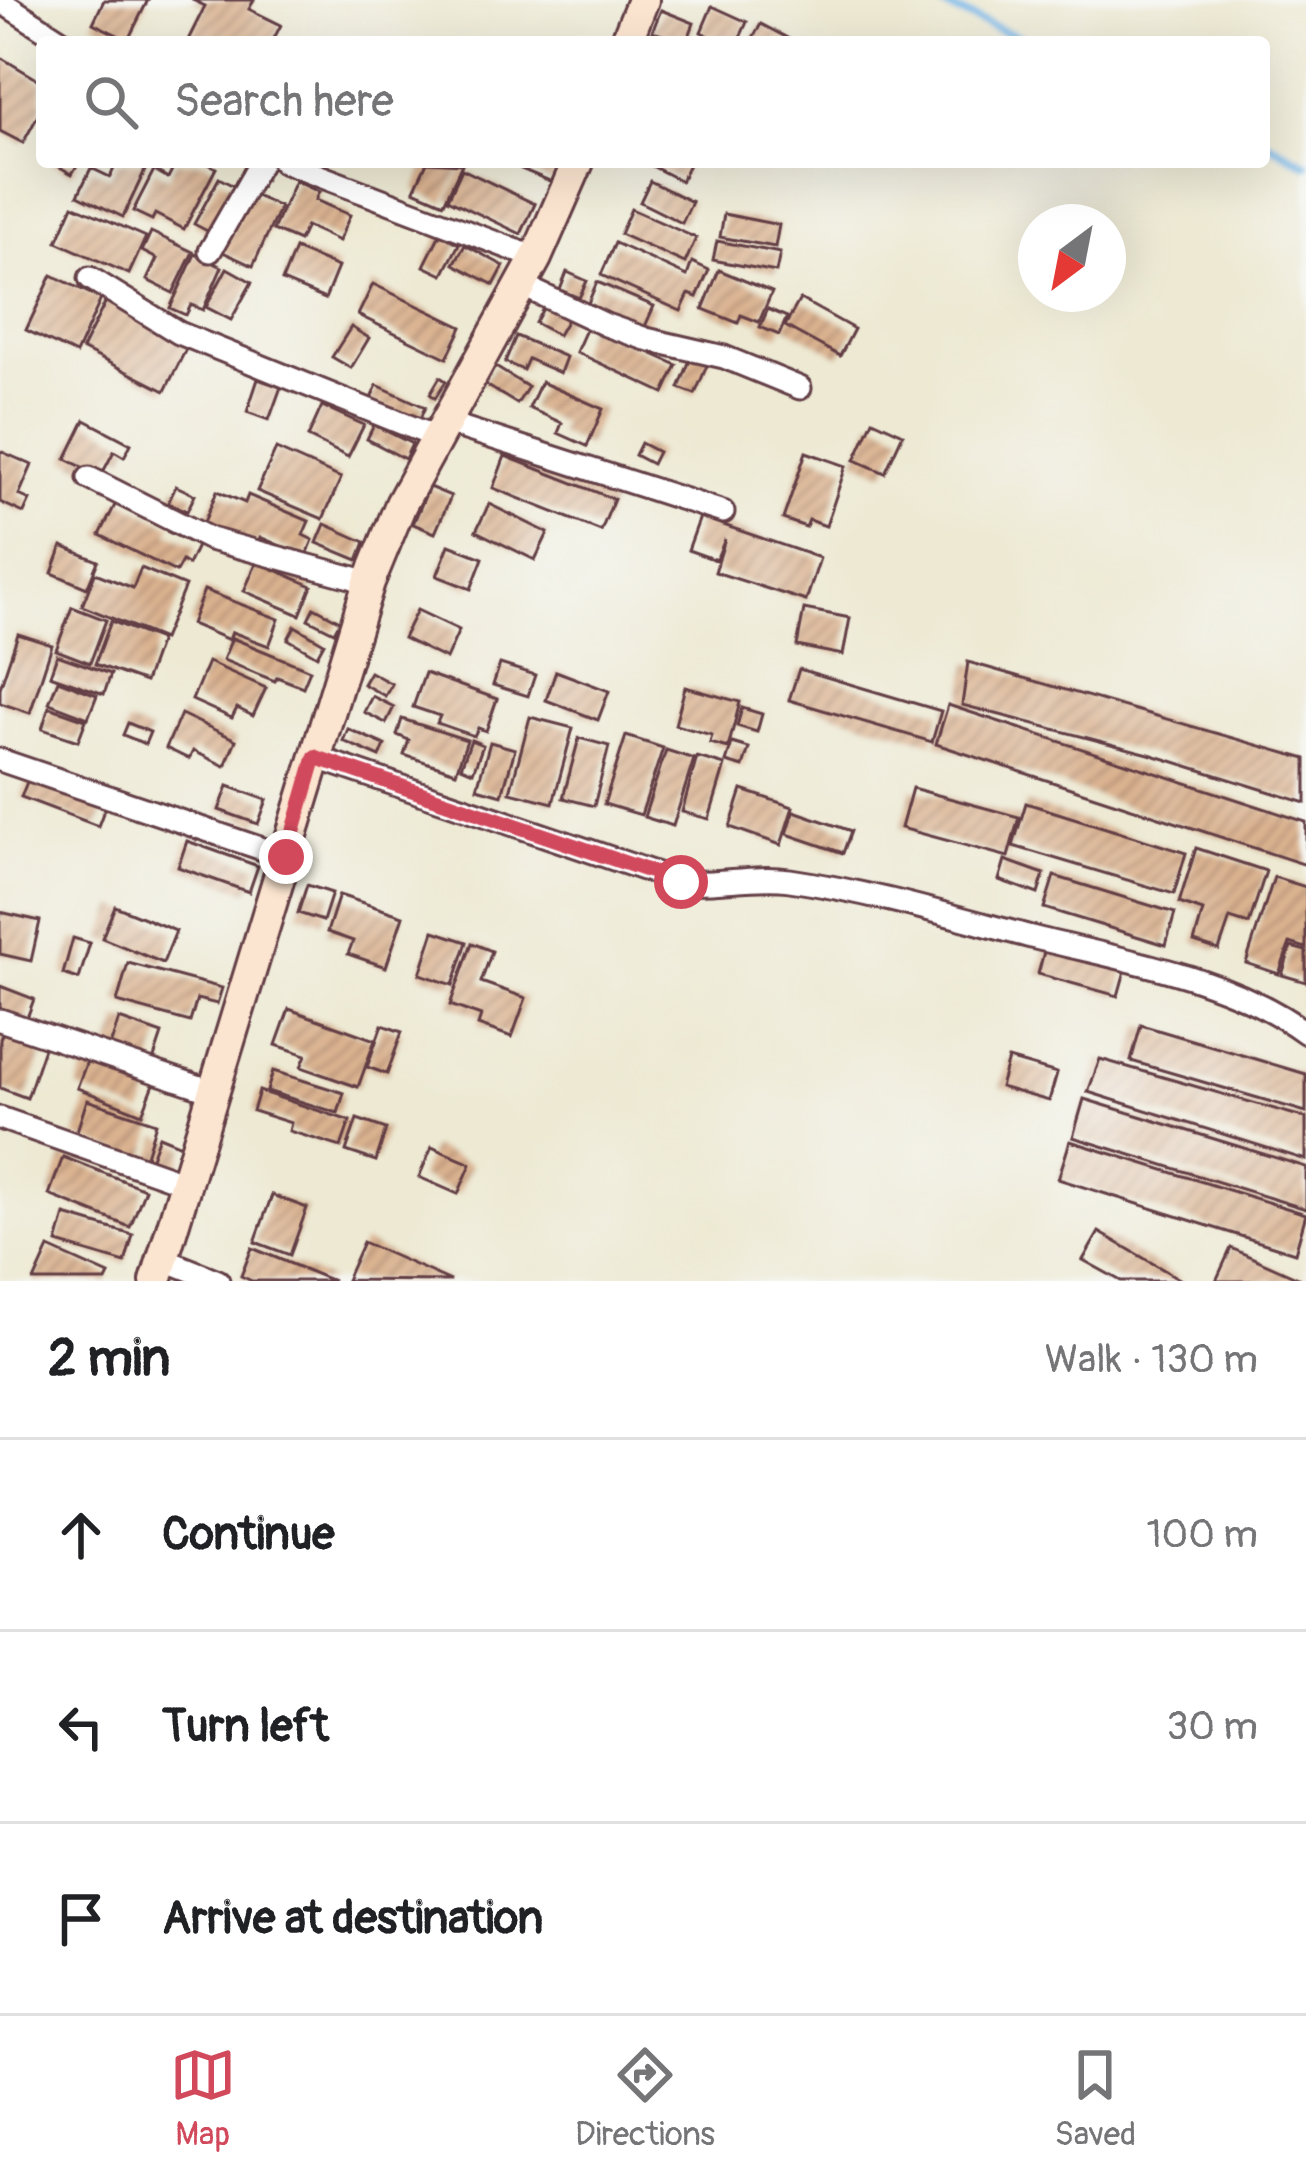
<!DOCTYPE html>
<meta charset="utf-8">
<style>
:root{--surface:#fff;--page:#f2f2f2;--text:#202124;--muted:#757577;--line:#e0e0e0;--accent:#d1495b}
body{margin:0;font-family:Pangolin,sans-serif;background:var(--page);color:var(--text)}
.compass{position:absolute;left:1018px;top:204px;width:108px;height:108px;border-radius:50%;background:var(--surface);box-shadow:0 12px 48px #0002;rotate:212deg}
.stop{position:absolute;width:36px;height:36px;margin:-27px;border:9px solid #d1495b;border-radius:50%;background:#fff}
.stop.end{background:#d1495b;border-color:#fff;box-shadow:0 3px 12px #0008}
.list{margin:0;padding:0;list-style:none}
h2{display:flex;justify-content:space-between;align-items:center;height:156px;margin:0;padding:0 48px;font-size:51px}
h2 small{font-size:39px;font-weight:400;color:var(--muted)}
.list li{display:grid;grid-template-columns:78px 1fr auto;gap:36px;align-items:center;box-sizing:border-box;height:192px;padding:0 48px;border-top:3px solid var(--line)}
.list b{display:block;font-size:45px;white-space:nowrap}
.list em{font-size:39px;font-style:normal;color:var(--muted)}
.icon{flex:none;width:66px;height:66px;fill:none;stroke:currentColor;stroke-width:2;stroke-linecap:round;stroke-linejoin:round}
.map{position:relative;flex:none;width:1306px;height:1281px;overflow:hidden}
.search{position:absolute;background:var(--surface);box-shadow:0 12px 48px #0002;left:36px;right:36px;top:36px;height:132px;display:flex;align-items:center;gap:30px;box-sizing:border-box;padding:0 42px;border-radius:12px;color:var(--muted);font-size:45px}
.sheet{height:732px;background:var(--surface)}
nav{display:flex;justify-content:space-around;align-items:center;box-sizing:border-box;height:168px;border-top:3px solid var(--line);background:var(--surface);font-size:33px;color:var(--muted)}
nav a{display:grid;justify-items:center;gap:6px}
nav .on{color:var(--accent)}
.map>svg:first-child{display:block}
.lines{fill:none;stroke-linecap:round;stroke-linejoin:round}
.stream{stroke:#74b8ea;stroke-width:8}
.building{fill:url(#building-hatch)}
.street-casing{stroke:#623d44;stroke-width:27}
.secondary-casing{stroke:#623d44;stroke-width:36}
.street{stroke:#fff;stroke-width:21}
.secondary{stroke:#fce5d0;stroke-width:30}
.route{stroke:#d1495b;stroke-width:15}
</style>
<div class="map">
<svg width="1306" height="1281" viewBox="0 0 1306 1281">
<defs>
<pattern id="building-hatch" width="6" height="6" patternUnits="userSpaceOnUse" patternTransform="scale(3)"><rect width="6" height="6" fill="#dab290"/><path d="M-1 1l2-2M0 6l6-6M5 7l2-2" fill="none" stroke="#b39076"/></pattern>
</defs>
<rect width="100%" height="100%" fill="#f6f6f2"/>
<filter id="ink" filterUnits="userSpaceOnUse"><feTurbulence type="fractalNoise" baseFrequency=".00833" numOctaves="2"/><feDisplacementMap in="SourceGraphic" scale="24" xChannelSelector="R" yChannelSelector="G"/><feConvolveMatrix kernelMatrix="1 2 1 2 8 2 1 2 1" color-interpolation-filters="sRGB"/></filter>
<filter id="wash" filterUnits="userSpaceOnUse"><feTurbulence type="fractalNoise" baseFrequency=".004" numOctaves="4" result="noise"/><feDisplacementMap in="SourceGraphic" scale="48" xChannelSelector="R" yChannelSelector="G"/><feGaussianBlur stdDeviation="2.7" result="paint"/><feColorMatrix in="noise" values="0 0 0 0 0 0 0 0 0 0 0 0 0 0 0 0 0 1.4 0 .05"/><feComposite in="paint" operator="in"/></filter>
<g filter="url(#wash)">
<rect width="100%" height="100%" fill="#ede9d3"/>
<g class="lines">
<g class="stream">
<polyline points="930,0 1029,42"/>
<polyline points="1264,141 1306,164"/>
</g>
</g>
<g id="blocks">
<g class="building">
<polygon points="104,0 148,0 128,40 93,23"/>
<polygon points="192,0 254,0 249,9 281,25 272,42 187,42 205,6"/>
<polygon points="712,6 747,22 738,42 723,42 701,32"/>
<polygon points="661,10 694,23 687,42 652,32"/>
<polygon points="761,24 795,42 751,41"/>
<polygon points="0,57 42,82 42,108 23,143 0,131"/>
<polygon points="51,162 79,162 72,174"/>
<polygon points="117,162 149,162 123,217 78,195 91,168 110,177"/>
<polygon points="176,162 205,162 216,168 184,229 155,214 152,220 133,211 154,170 168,178"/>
<polygon points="427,162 462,164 444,203 414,190"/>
<polygon points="524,162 560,162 552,182 521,169"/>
<polygon points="644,162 690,162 681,181"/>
<polygon points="462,169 535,204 521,234 448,199"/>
<polygon points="219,178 241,190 217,236 194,224"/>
<polygon points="295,181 319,192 315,200 350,215 339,241 306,226 299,241 273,230"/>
<polygon points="650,181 692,202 682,223 640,202"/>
<polygon points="249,193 280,207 253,266 223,252"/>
<polygon points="73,205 146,237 129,274 57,242"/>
<polygon points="631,209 696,238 685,263 620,234"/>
<polygon points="724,214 779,225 775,247 720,237"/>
<polygon points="151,232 193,252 173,293 147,280 157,259 142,251"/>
<polygon points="440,234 459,244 443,275 424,266"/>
<polygon points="717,241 780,253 776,272 713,260"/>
<polygon points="615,243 687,276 692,262 709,270 697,297 689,294 681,311 601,275"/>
<polygon points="465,245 504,266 494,285 454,264"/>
<polygon points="295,249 338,267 325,299 282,281"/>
<polygon points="195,254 222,267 203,310 191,305 186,315 170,308"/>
<polygon points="227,268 252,282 231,320 206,307"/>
<polygon points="719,270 772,292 759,322 741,315 738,323 703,309"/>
<polygon points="567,272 587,281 579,298 560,290"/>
<polygon points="52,275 101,299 76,354 26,330"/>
<polygon points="597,282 654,306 643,331 586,308"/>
<polygon points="373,284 462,327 447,358 358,315"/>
<polygon points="800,299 854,329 840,356 785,326"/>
<polygon points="106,301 189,343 165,391 82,349"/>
<polygon points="546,303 569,316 558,335 535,323"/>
<polygon points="768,309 787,317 779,335 760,327"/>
<polygon points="588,325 677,365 664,393 576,352"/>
<polygon points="351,327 369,338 351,368 332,357"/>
<polygon points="516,336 566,357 560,373 528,359 523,370 505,362"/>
<polygon points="694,350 711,356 695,394 679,388"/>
<polygon points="494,366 528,387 517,404 483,383"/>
<polygon points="440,377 446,381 435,398 430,394"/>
<polygon points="258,379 281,387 269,420 247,412"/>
<polygon points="541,382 603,409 587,446 558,433 562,423 529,408"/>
<polygon points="377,385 425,407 419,421 370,401"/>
<polygon points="322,406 364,425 348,457 308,437"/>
<polygon points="85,420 131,444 124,457 114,451 101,476 66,459"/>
<polygon points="873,420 903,434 885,473 855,460"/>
<polygon points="374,425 412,444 405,459 367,439"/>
<polygon points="641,443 658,452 652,464 635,455"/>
<polygon points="276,449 341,478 323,519 257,491"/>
<polygon points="0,451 32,465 19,495 30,500 24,513 0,502"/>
<polygon points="806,452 846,466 826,526 809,520 806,527 783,519"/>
<polygon points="505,456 614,499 601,531 493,488"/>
<polygon points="176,486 195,495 187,511 168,503"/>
<polygon points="429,487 451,496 435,533 413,524"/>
<polygon points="217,491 245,503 248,495 309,521 303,535 313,540 306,557 260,537 257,545 230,533 228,538 202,527"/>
<polygon points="118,499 172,526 168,532 197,546 188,565 182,561 176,572 100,535"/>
<polygon points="489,504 548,533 535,560 476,531"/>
<polygon points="700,517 820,558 806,601 715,572 725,539 716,560 688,550"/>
<polygon points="325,524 365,542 358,560 317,543"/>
<polygon points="449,545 483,558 471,589 437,576"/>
<polygon points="62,546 98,561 87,588 52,573"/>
<polygon points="257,562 312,586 300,615 244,591"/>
<polygon points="141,568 185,586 163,639 82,606 95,573 133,588"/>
<polygon points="204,590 279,619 269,646 232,632 229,640 191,624"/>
<polygon points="72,607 106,620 90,663 56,650"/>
<polygon points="314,607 340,621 334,632 308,619"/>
<polygon points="804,609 850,618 843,655 797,646"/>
<polygon points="417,610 459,630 446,659 403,638"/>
<polygon points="111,621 160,640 145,682 95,664"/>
<polygon points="295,626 324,643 317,656 288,639"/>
<polygon points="18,634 52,645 30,713 0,703 0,688"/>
<polygon points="232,638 310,670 303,687 277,677 275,681 223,660"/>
<polygon points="57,655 111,674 104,694 50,675"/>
<polygon points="208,662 266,688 253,716 237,708 232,718 192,700"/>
<polygon points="968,662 1306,759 1306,803 1149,754 962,705"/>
<polygon points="500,664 535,675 528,696 493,685"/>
<polygon points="799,669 941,711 932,742 789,700"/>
<polygon points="556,671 609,691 598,720 546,700"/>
<polygon points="370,672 392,684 385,696 363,684"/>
<polygon points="425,673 497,699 486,731 478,728 474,736 437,723 440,716 413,707"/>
<polygon points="58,680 97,695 88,718 49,703"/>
<polygon points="685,687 740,702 728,748 710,743 712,735 675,725"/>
<polygon points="372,696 394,707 386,723 364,712"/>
<polygon points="948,705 1306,822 1306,865 936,744"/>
<polygon points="49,707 86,720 78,741 42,729"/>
<polygon points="742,708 762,714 757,732 737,726"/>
<polygon points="181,714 236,740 225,766 193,751 189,759 166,748"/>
<polygon points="530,717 573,728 553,803 510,792"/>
<polygon points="402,719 467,740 456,772 404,755 409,740 397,735"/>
<polygon points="128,723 150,732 145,744 123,735"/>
<polygon points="348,729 385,745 380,757 343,741"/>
<polygon points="626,736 663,748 641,815 604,804"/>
<polygon points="579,738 609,746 594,806 563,798"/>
<polygon points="471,740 483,745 473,772 461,767"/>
<polygon points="490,742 515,749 502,795 477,788"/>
<polygon points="732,743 749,748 743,767 726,762"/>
<polygon points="666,750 694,759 673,826 644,817"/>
<polygon points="697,757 725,765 709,819 682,812"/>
<polygon points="29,777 106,805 98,826 21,797"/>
<polygon points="228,786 267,800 258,824 219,810"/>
<polygon points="912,788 1019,817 1008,857 901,828"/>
<polygon points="742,790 793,807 781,845 730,827"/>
<polygon points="1026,803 1186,853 1174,894 1013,846"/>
<polygon points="794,811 851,831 843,853 787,834"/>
<polygon points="187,841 258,866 249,892 178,867"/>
<polygon points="1196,848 1266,871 1249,924 1230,918 1219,950 1194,942 1203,911 1179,903"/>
<polygon points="1005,860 1044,874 1038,894 999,880"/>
<polygon points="1054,876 1175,913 1166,945 1044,908"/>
<polygon points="1274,877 1306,887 1306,948 1290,943 1279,974 1246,963"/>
<polygon points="307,885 332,893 323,921 298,913"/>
<polygon points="339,895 403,916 386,967 348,954 353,941 327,932"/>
<polygon points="115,906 176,931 163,963 102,938"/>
<polygon points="0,912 40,921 31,961 0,954"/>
<polygon points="434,931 467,942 453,985 420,974"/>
<polygon points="73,938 90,943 79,979 63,974"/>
<polygon points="472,943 492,951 481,982 526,998 512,1037 478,1025 481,1016 450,1005"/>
<polygon points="1291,947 1306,951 1306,982 1282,975"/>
<polygon points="1045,948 1125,971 1118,996 1038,974"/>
<polygon points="128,963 222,988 217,1004 197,999 190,1022 117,1002"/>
<polygon points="0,986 34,999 24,1026 0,1017"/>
<polygon points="289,1009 375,1040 358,1087 301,1067 306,1055 276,1045"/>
<polygon points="119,1019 162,1034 151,1067 108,1052"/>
<polygon points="382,1025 402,1032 387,1074 367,1067"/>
<polygon points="1141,1025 1306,1074 1306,1112 1131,1061"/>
<polygon points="5,1027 46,1042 27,1098 0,1088 0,1039"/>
<polygon points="90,1053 156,1079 142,1114 77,1088"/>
<polygon points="1008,1059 1057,1073 1049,1101 1000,1087"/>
<polygon points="1100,1059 1306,1118 1306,1160 1088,1092"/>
<polygon points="273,1071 344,1093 338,1113 267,1091"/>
<polygon points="259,1091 350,1121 341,1147 289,1131 291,1123 253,1111"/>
<polygon points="1084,1099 1306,1167 1306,1209 1073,1137"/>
<polygon points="87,1100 156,1123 145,1159 75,1137"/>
<polygon points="357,1119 386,1129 376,1161 346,1151"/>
<polygon points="159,1136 186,1147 177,1174 149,1163"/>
<polygon points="1070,1141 1306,1214 1295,1253 1058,1179"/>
<polygon points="432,1147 471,1164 458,1194 419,1177"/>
<polygon points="63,1157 145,1189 130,1227 49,1195"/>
<polygon points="272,1195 307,1208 290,1255 255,1242"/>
<polygon points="65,1215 133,1235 125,1263 57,1243"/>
<polygon points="1099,1232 1183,1281 1121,1281 1083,1260"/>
<polygon points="363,1242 451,1281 346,1280"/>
<polygon points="49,1248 109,1275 106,1281 34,1281"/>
<polygon points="252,1248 333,1281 252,1281 241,1276"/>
<polygon points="1231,1248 1305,1281 1216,1281"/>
</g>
</g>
</g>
<g filter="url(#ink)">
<use href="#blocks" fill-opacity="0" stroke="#623d44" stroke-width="3"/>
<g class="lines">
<defs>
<g id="street">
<polyline points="0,1 64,42"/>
<polyline points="283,162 536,258"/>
<polyline points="210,251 261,162"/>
<polyline points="90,278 179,333 436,437"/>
<polyline points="521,285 606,325 646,339 724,357 800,388"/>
<polyline points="444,422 723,512"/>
<polyline points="89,478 210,539 369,582"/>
<path d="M315,757l366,125c37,3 73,-7 109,-2 81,12 162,36 241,57 92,23 198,39 275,96"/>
<polyline points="0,760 286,857"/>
<polyline points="0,1020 215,1092"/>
<polyline points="0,1118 185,1183"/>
<polyline points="163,1259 218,1281"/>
</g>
<g id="secondary">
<polyline points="626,42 643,0"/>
<polyline points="156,1281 369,582 401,504 536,258 578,162"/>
</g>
</defs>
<use href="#street" class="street-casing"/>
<use href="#secondary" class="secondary-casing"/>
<use href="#street" class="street"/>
<use href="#secondary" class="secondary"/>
</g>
</g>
<g class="lines" filter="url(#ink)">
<polyline class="route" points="286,857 315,757 681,882"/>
</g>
</svg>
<svg class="compass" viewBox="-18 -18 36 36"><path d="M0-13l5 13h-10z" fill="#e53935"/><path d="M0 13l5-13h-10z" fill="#757577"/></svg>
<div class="stop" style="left:681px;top:882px"></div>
<div class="stop end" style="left:286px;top:857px"></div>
<div class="search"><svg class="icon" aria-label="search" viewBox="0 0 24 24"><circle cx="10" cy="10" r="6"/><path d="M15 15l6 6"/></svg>Search here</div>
</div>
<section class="sheet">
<h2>2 min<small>Walk · 130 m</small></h2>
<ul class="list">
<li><svg class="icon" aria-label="ahead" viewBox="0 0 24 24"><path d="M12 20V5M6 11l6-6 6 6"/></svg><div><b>Continue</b></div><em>100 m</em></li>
<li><svg class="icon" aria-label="left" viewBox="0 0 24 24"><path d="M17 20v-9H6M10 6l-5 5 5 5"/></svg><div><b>Turn left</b></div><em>30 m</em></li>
<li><svg class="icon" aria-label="arrive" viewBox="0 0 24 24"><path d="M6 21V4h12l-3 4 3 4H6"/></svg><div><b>Arrive at destination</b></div></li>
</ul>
</section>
<nav>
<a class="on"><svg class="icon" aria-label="map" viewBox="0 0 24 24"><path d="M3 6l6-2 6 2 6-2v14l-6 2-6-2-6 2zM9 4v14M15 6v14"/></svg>Map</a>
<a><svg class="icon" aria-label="directions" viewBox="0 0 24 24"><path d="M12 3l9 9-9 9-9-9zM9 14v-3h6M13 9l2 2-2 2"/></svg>Directions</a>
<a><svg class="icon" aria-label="saved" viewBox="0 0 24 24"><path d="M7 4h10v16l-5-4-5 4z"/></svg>Saved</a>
</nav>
